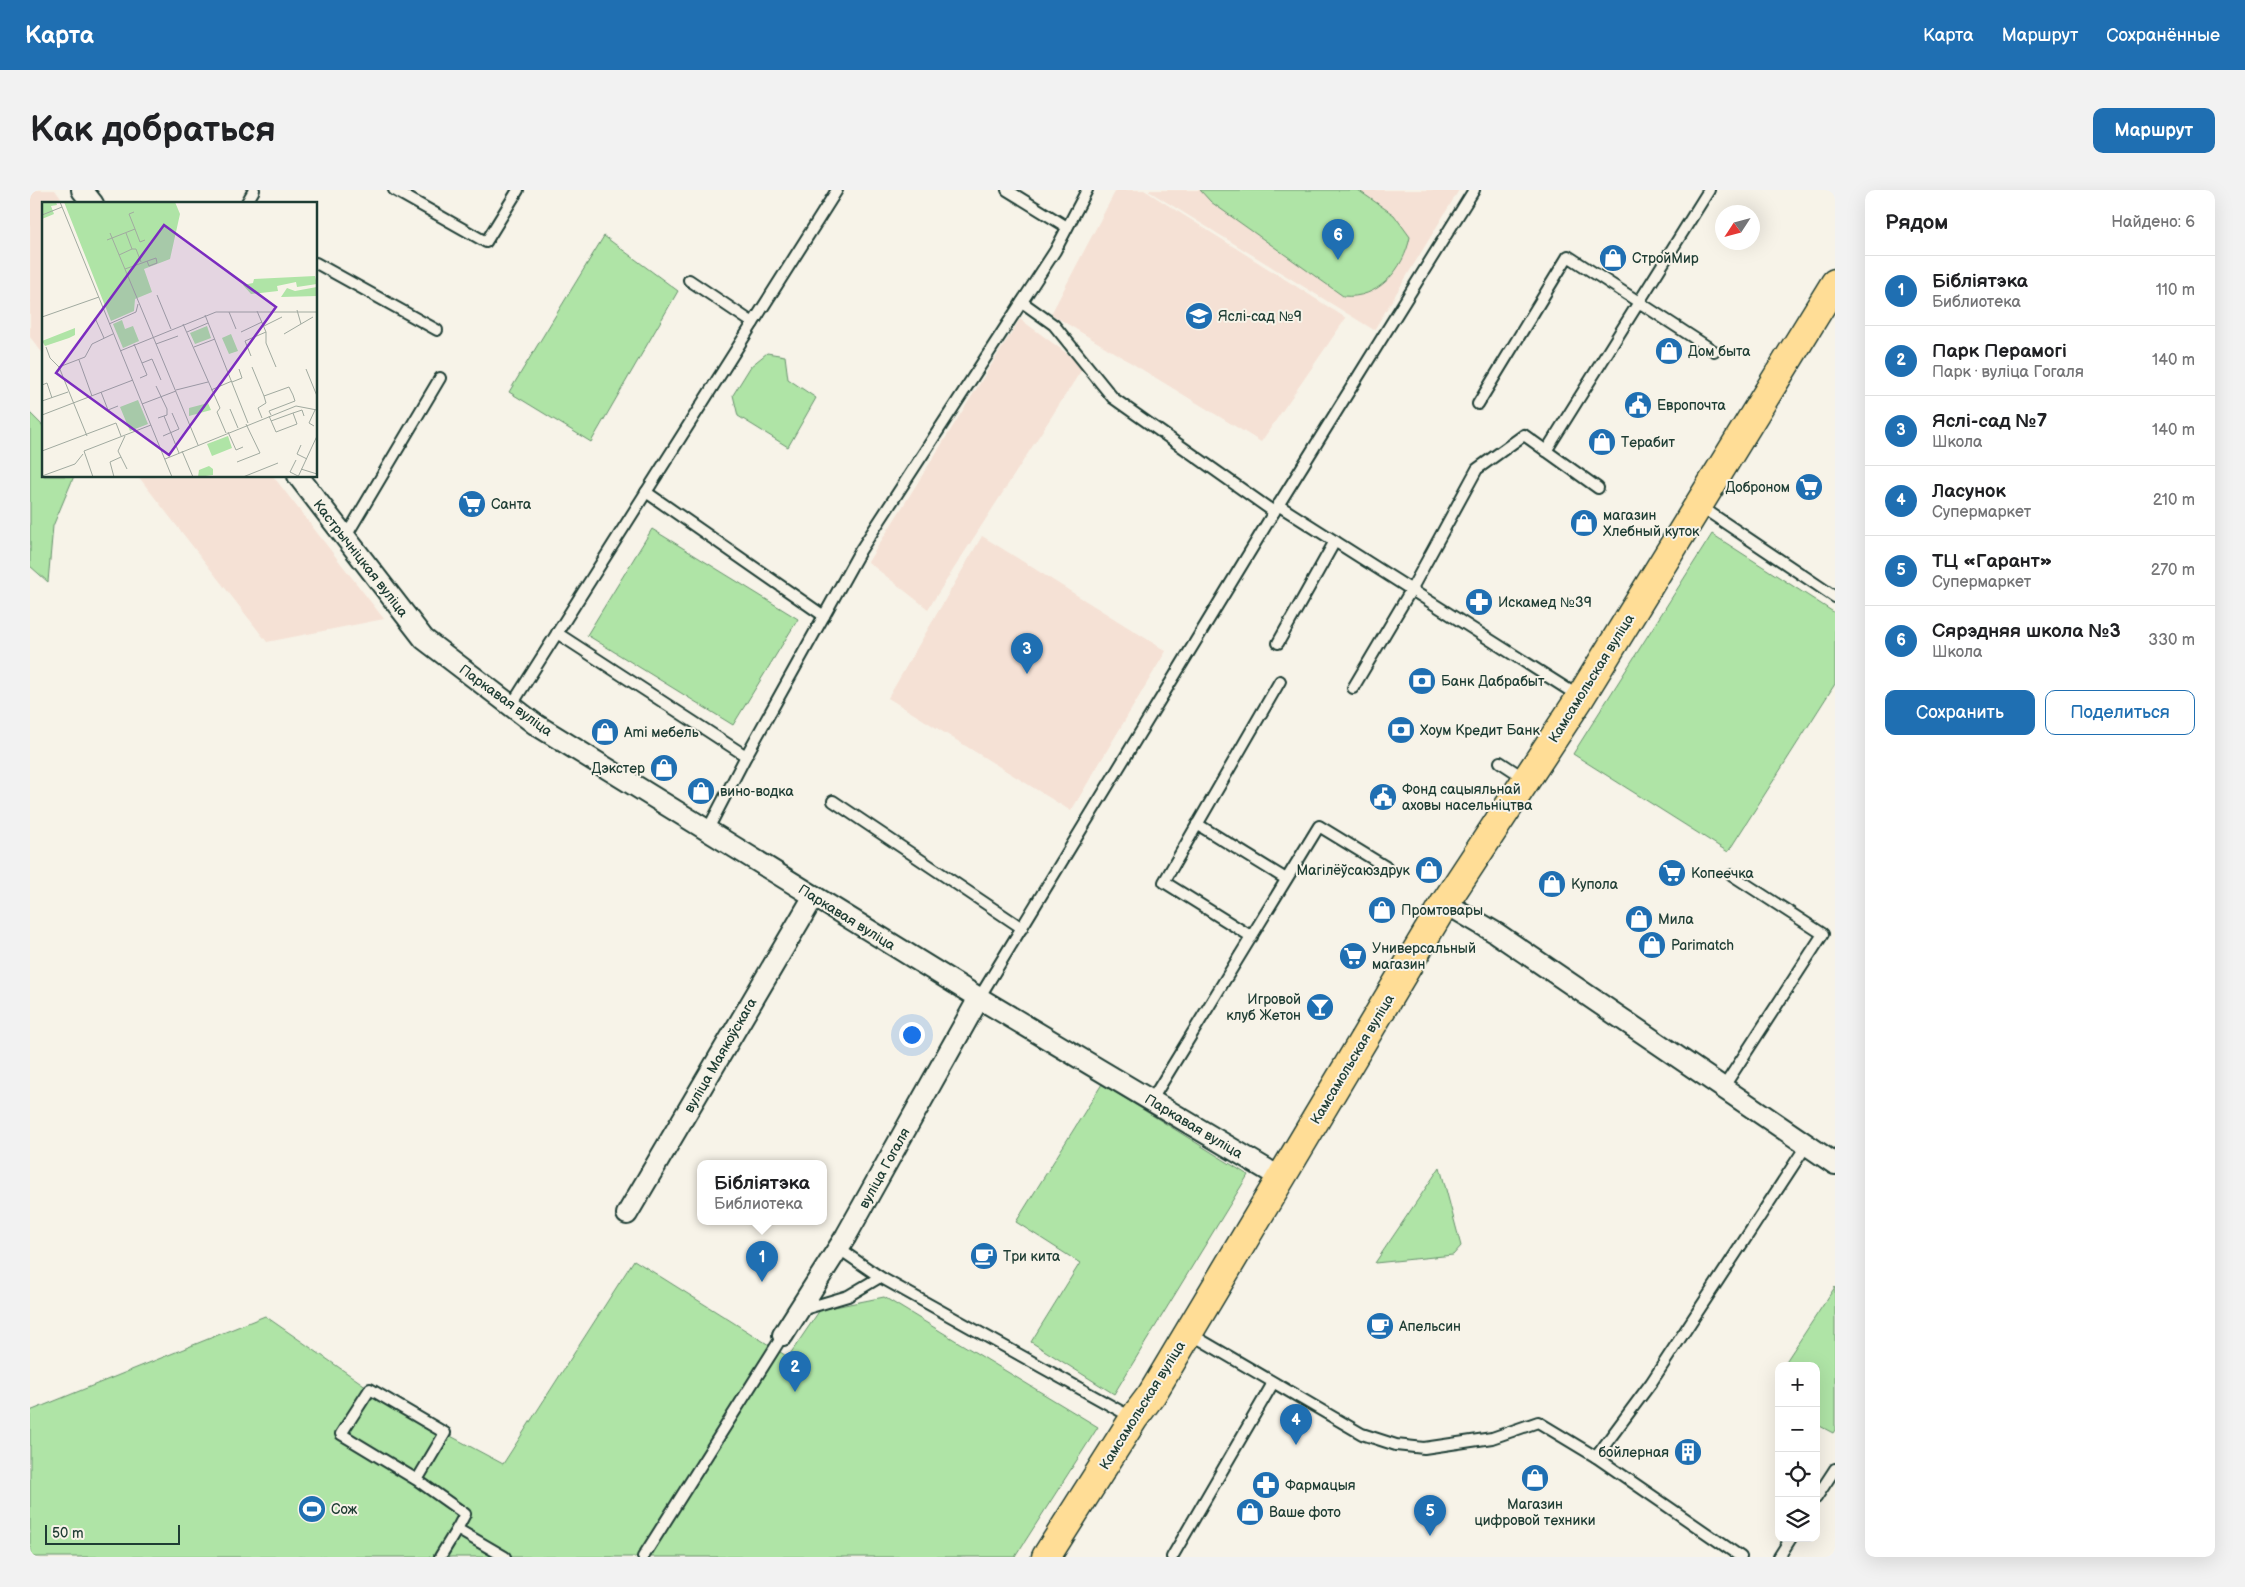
<!DOCTYPE html>
<html lang="ru">
<meta charset="utf-8">
<style>
:root{--surface:#fff;--page:#f2f2f2;--text:#202124;--muted:#757577;--line:#e0e0e0;--accent:#1f6fb2}
body{margin:0;font-family:"Balsamiq Sans",sans-serif;background:var(--page);color:var(--text)}
.controls{position:absolute;right:15px;bottom:15px;display:grid;overflow:hidden;border-radius:10px;box-shadow:0 5px 20px #0002}
.controls button{width:45px;height:45px;display:grid;place-items:center;padding:0;border:0;border-bottom:1px solid var(--line);background:var(--surface);color:var(--text);font:25px sans-serif}
.compass{position:absolute;left:1685px;top:15px;width:45px;height:45px;border-radius:50%;background:var(--surface);box-shadow:0 5px 20px #0002;rotate:234deg}
.scale{position:absolute;left:15px;bottom:12px;width:135px;box-sizing:border-box;padding-left:5px;border:2px solid #1f3d34;border-top:0;font-size:14px;line-height:18px;white-space:nowrap;color:#1f3d34;-webkit-text-stroke:4px #f7f3e8;paint-order:stroke}
.you{position:absolute;left:881px;top:844px;width:18px;height:18px;margin:-12px;border:4px solid #fff;border-radius:50%;background:#1a73e8;box-shadow:0 0 0 8px #1a73e833}
.badge{display:grid;place-items:center;width:32px;height:32px;border-radius:50%;background:var(--accent);color:#fff;font-size:16px;font-weight:700}
.pin{position:absolute;translate:-50% -41px;filter:drop-shadow(0 1px 2px #0008)}
.pin::after{content:'';position:absolute;top:26px;width:18px;height:15px;background:inherit;clip-path:polygon(0 0,100% 0,50% 100%)}
.popup{position:absolute;left:667px;top:970px;width:130px;height:65px;box-sizing:border-box;display:grid;place-content:center;border-radius:10px;background:var(--surface);filter:drop-shadow(0 1px 4px #0005);font-size:16px;white-space:nowrap;color:var(--muted)}
.popup b{font-size:19px;color:var(--text)}
.popup::after{content:'';position:absolute;left:50%;top:100%;margin-left:-10px;border:10px solid transparent;border-top-color:var(--surface)}
.list{margin:0;padding:0;list-style:none}
h2{display:flex;justify-content:space-between;align-items:center;height:65px;margin:0;padding:0 20px;font-size:21px}
h2 small{font-size:16px;font-weight:400;color:var(--muted)}
.list li{display:grid;grid-template-columns:32px 1fr auto;gap:15px;align-items:center;box-sizing:border-box;height:70px;padding:0 20px;border-top:1px solid var(--line)}
.list b{display:block;font-size:19px;white-space:nowrap}
.list p{margin:0;font-size:16px;white-space:nowrap;color:var(--muted)}
.list em{font-size:16px;font-style:normal;color:var(--muted)}
.actions{display:flex;gap:10px;padding:15px 20px}
.actions a{flex:1;padding:11px 0;border:1px solid var(--accent);border-radius:10px;text-align:center;font-size:18px;color:var(--accent)}
.actions .main{background:var(--accent);color:#fff}
.icon{flex:none;width:28px;height:28px;fill:none;stroke:currentColor;stroke-width:2;stroke-linecap:round;stroke-linejoin:round}
.map{position:relative;flex:none;width:1805px;height:1367px;overflow:hidden;border-radius:10px}
header{display:flex;align-items:center;gap:30px;box-sizing:border-box;height:70px;padding:0 25px;background:var(--accent);color:#fff}
header strong{font-size:24px}
nav{display:flex;gap:28px;margin-inline-start:auto;font-size:18px}
.intro{display:flex;align-items:center;justify-content:space-between;box-sizing:border-box;height:120px;padding:0 30px}
h1{margin:0;font-size:35px}
.button{padding:12px 22px;border-radius:10px;background:var(--accent);color:#fff;font-size:18px;font-weight:700}
main{display:flex;gap:30px;padding:0 30px}
aside{flex:1;background:var(--surface);border-radius:10px;box-shadow:0 5px 20px #0002}
.map>svg:first-child{display:block}
.built{fill:#f5e1d5}
.green{fill:#afe4a6;stroke:#67906d}
.lines{fill:none;stroke-linecap:round;stroke-linejoin:round}
.service-casing{stroke:#1f3d34;stroke-width:14}
.minor-casing{stroke:#1f3d34;stroke-width:24}
.primary-casing{stroke:#1f3d34;stroke-width:31}
.service{stroke:#f7f3e8;stroke-width:10}
.minor{stroke:#f7f3e8;stroke-width:20}
.primary{stroke:#ffdd96;stroke-width:28}
.labels{text-anchor:middle;stroke-width:4;stroke-linejoin:round;paint-order:stroke}
.poi-label{font-size:14px;fill:#1f3d34;stroke:#f7f3e8;text-anchor:start}
.street-label{font-size:14px;fill:#1f3d34;stroke:#f7f3e8}
.inset-road{fill:none;stroke:#a1aaa0;stroke-width:1}
.view{fill:#7b2cbf;fill-opacity:0.15;stroke:#7b2cbf;stroke-width:2.5}
.inset-edge{fill:none;stroke:#1f3d34;stroke-width:2.5}
</style>
<header>
<strong>Карта</strong>
<nav><a>Карта</a><a>Маршрут</a><a>Сохранённые</a></nav>
</header>
<div class="intro"><h1>Как добраться</h1><a class="button">Маршрут</a></div>
<main>
<div class="map">
<svg width="1805" height="1367" viewBox="0 0 1805 1367">
<rect width="100%" height="100%" fill="#f7f3e8"/>
<filter id="ink" filterUnits="userSpaceOnUse"><feTurbulence type="fractalNoise" baseFrequency=".02" numOctaves="2"/><feDisplacementMap in="SourceGraphic" scale="10" xChannelSelector="R" yChannelSelector="G"/><feConvolveMatrix kernelMatrix="1 2 1 2 8 2 1 2 1" color-interpolation-filters="sRGB"/></filter>
<g filter="url(#ink)">
<g class="built">
<polygon points="0,0 25,0 35,14 14,14 14,165 0,147"/>
<polygon points="1086,0 1114,0 1316,128 1231,252 1021,124"/>
<polygon points="1117,0 1429,0 1344,140"/>
<polygon points="990,129 1054,176 898,419 838,372"/>
<polygon points="108,286 243,286 354,429 237,452"/>
<polygon points="952,346 1136,461 1041,621 858,508"/>
</g>
<g class="green">
<path d="M1170,0h158l36,25 16,22c-6,32 -32,63 -67,59l-132,-94z"/>
<polygon points="574,46 648,101 561,252 479,202"/>
<polygon points="737,163 755,166 758,189 786,208 758,257 708,226 703,205 721,176"/>
<polygon points="0,223 14,237 14,286 44,286 23,336 18,392 0,376"/>
<polygon points="622,339 768,429 703,535 557,445"/>
<polygon points="1682,344 1805,423 1805,494 1698,662 1543,564"/>
<polygon points="1072,894 1218,985 1084,1204 1001,1152 1050,1073 986,1032"/>
<polygon points="1410,977 1431,1056 1423,1065 1345,1073"/>
<polygon points="604,1070 758,1167 790,1120 854,1107 1068,1237 985,1367 0,1367 0,1221 235,1126 340,1199 415,1243 473,1274"/>
<polygon points="1805,1097 1805,1240 1803,1243 1786,1234 1786,1176 1753,1176"/>
</g>
<g class="lines">
<defs>
<g id="service">
<polyline points="364,0 456,52 488,0"/>
<polyline points="977,0 1037,37"/>
<polyline points="216,14 224,0"/>
<polyline points="286,73 407,140"/>
<polyline points="659,90 723,133"/>
<polyline points="992,112 1024,135 1083,208 1244,322"/>
<polyline points="1448,214 1538,66 1684,161"/>
<polyline points="1516,261 1679,0"/>
<polyline points="616,302 794,426"/>
<polyline points="1248,315 1550,507"/>
<polyline points="1670,316 1805,407"/>
<polyline points="315,348 410,188"/>
<polyline points="527,443 716,566"/>
<polyline points="1248,453 1305,351"/>
<polyline points="1323,498 1381,400 1447,279 1494,245 1568,298"/>
<polyline points="481,516 807,0"/>
<polyline points="1470,572 1496,589"/>
<polyline points="803,611 992,738"/>
<polyline points="1167,634 1256,689"/>
<polyline points="677,641 716,566 830,361 1025,61 1057,0"/>
<polyline points="1222,747 1134,692 1250,491"/>
<polyline points="949,808 1244,322 1444,0"/>
<polyline points="1693,898 1793,744 1702,685"/>
<polyline points="1121,911 1289,636 1356,677"/>
<polyline points="808,1058 850,1087"/>
<polyline points="771,1120 818,1106 850,1087 1103,1228"/>
<polyline points="1159,1143 1332,1244 1366,1255 1394,1258 1462,1248 1508,1232 1566,1267 1711,1367"/>
<polyline points="1566,1267 1621,1193 1776,956"/>
<polyline points="387,1290 415,1243 340,1199 311,1244 387,1290 435,1324 427,1339 475,1367"/>
<polyline points="1786,1308 1805,1279"/>
<polyline points="410,1367 427,1339"/>
<polyline points="613,1367 753,1145"/>
<polyline points="1142,1367 1243,1193"/>
<polyline points="1749,1367 1761,1348"/>
</g>
<g id="minor">
<polyline points="52,0 63,14"/>
<polyline points="268,286 394,449 505,534 949,808 1251,988"/>
<polyline points="1415,713 1466,743 1805,974"/>
<polyline points="597,1024 784,706"/>
<polyline points="753,1145 816,1046 949,808"/>
</g>
<polyline id="primary" points="1016,1367 1104,1228 1122,1204 1415,713 1550,508 1805,93"/>
</defs>
<use href="#service" class="service-casing"/>
<use href="#minor" class="minor-casing"/>
<use href="#primary" class="primary-casing"/>
<use href="#service" class="service"/>
<use href="#minor" class="minor"/>
<use href="#primary" class="primary"/>
</g>
</g>
<defs>
<symbol id="shop-disc" viewBox="-11 -11 22 22"><circle r="9.5" fill="#1f6fb2" stroke="#f7f3e8"/><path d="M-5-2.5h2.3a2.7 3.5 0 0 1 5.4 0H5L5.5 6h-11ZM-1.5-2.5h3a1.5 2.3 0 0 0-3 0Z" fill="#fff"/></symbol>
<symbol id="school-disc" viewBox="-11 -11 22 22"><circle r="9.5" fill="#1f6fb2" stroke="#f7f3e8"/><path d="M0-5L7-2L0 1L-7-2ZM-4 1L0 2.5L4 1V4Q0 6-4 4Z" fill="#fff"/></symbol>
<symbol id="civic-disc" viewBox="-11 -11 22 22"><circle r="9.5" fill="#1f6fb2" stroke="#f7f3e8"/><path d="M-.6-6.5H3V-4.5H.6V-3L4-1V1h2V6H-6V1h2V-1L-.6-3ZM-1.2 2.5V6h2.4V2.5Z" fill="#fff"/></symbol>
<symbol id="supermarket-disc" viewBox="-11 -11 22 22"><circle r="9.5" fill="#1f6fb2" stroke="#f7f3e8"/><path d="M-6-5.5h2.5l.6 2H6L4.5 2H-2.5L-4.4-4H-6ZM-1.5 3.2a1.3 1.3 0 1 0 .1 0ZM3 3.2a1.3 1.3 0 1 0 .1 0Z" fill="#fff"/></symbol>
<symbol id="pharmacy-disc" viewBox="-11 -11 22 22"><circle r="9.5" fill="#1f6fb2" stroke="#f7f3e8"/><path d="M-2-6h4v4h4v4h-4v4h-4v-4h-4v-4h4Z" fill="#fff"/></symbol>
<symbol id="bank-disc" viewBox="-11 -11 22 22"><circle r="9.5" fill="#1f6fb2" stroke="#f7f3e8"/><path d="M-6-4H6V4H-6ZM0-2.3a2.3 2.3 0 1 0 0 4.6a2.3 2.3 0 1 0 0-4.6Z" fill="#fff"/></symbol>
<symbol id="bar-disc" viewBox="-11 -11 22 22"><circle r="9.5" fill="#1f6fb2" stroke="#f7f3e8"/><path d="M-6-5H6L.8 .8V4.5H3.5V6h-7V4.5H-.8V.8Z" fill="#fff"/></symbol>
<symbol id="cafe-disc" viewBox="-11 -11 22 22"><circle r="9.5" fill="#1f6fb2" stroke="#f7f3e8"/><path d="M-5.5-4.5H6V0H3Q3 3.5 0 3.5H-2.5Q-5.5 3.5-5.5 0ZM3-3.2v2h1.7v-2ZM-6 4.5H4V6H-6Z" fill="#fff"/></symbol>
<symbol id="building-disc" viewBox="-11 -11 22 22"><circle r="9.5" fill="#1f6fb2" stroke="#f7f3e8"/><path d="M-4-6H4V6H1V3H-1V6H-4ZM-2.5-4.3h1.7v1.8h-1.7ZM.8-4.3h1.7v1.8H.8ZM-2.5-1h1.7V.8h-1.7ZM.8-1h1.7V.8H.8Z" fill="#fff"/></symbol>
<symbol id="stadium-disc" viewBox="-11 -11 22 22"><circle r="9.5" fill="#1f6fb2" stroke="#f7f3e8"/><path d="M0-5a6.5 5 0 1 0 0 10a6.5 5 0 1 0 0-10ZM-3.5-1.8h7v3.6h-7Z" fill="#fff"/></symbol>
</defs>
<g fill-rule="evenodd">
<use href="#shop-disc" x="1567" y="52" width="32" height="32"/>
<use href="#school-disc" x="1153" y="110" width="32" height="32"/>
<use href="#shop-disc" x="1623" y="145" width="32" height="32"/>
<use href="#civic-disc" x="1592" y="199" width="32" height="32"/>
<use href="#shop-disc" x="1556" y="236" width="32" height="32"/>
<use href="#supermarket-disc" x="1763" y="281" width="32" height="32"/>
<use href="#supermarket-disc" x="426" y="298" width="32" height="32"/>
<use href="#shop-disc" x="1538" y="317" width="32" height="32"/>
<use href="#pharmacy-disc" x="1433" y="396" width="32" height="32"/>
<use href="#bank-disc" x="1376" y="475" width="32" height="32"/>
<use href="#bank-disc" x="1355" y="524" width="32" height="32"/>
<use href="#shop-disc" x="559" y="526" width="32" height="32"/>
<use href="#shop-disc" x="618" y="562" width="32" height="32"/>
<use href="#shop-disc" x="655" y="585" width="32" height="32"/>
<use href="#civic-disc" x="1337" y="591" width="32" height="32"/>
<use href="#shop-disc" x="1383" y="664" width="32" height="32"/>
<use href="#supermarket-disc" x="1626" y="667" width="32" height="32"/>
<use href="#shop-disc" x="1506" y="678" width="32" height="32"/>
<use href="#shop-disc" x="1336" y="704" width="32" height="32"/>
<use href="#shop-disc" x="1593" y="713" width="32" height="32"/>
<use href="#shop-disc" x="1606" y="739" width="32" height="32"/>
<use href="#supermarket-disc" x="1307" y="750" width="32" height="32"/>
<use href="#bar-disc" x="1274" y="801" width="32" height="32"/>
<use href="#cafe-disc" x="938" y="1050" width="32" height="32"/>
<use href="#cafe-disc" x="1334" y="1120" width="32" height="32"/>
<use href="#building-disc" x="1642" y="1246" width="32" height="32"/>
<use href="#shop-disc" x="1489" y="1272" width="32" height="32"/>
<use href="#pharmacy-disc" x="1220" y="1279" width="32" height="32"/>
<use href="#stadium-disc" x="266" y="1303" width="32" height="32"/>
<use href="#shop-disc" x="1204" y="1306" width="32" height="32"/>
</g>
<g class="labels">
<g class="poi-label">
<text x="1602" y="73">СтройМир</text>
<text x="1188" y="131">Яслі-сад №9</text>
<text x="1658" y="166">Дом быта</text>
<text x="1627" y="220">Европочта</text>
<text x="1591" y="257">Терабит</text>
<text x="1760" y="302" text-anchor="end">Доброном</text>
<text x="461" y="319">Санта</text>
<text x="1573" y="330">магазин<tspan x="1573" dy="16">Хлебный куток</tspan></text>
<text x="1468" y="417">Искамед №39</text>
<text x="1411" y="496">Банк Дабрабыт</text>
<text x="1390" y="545">Хоум Кредит Банк</text>
<text x="594" y="547">Ami мебель</text>
<text x="615" y="583" text-anchor="end">Дэкстер</text>
<text x="1372" y="604">Фонд сацыяльнай<tspan x="1372" dy="16">аховы насельніцтва</tspan></text>
<text x="690" y="606">вино-водка</text>
<text x="1380" y="685" text-anchor="end">Магілёўсаюздрук</text>
<text x="1661" y="688">Копеечка</text>
<text x="1541" y="699">Купола</text>
<text x="1371" y="725">Промтовары</text>
<text x="1628" y="734">Мила</text>
<text x="1641" y="760">Parimatch</text>
<text x="1342" y="763">Универсальный<tspan x="1342" dy="16">магазин</tspan></text>
<text x="1271" y="814" text-anchor="end">Игровой<tspan x="1271" dy="16">клуб Жетон</tspan></text>
<text x="973" y="1071">Три кита</text>
<text x="1369" y="1141">Апельсин</text>
<text x="1639" y="1267" text-anchor="end">бойлерная</text>
<text x="1255" y="1300">Фармацыя</text>
<text x="1505" y="1319" text-anchor="middle">Магазин<tspan x="1505" dy="16">цифровой техники</tspan></text>
<text x="301" y="1324">Сож</text>
<text x="1239" y="1327">Ваше фото</text>
</g>
<g class="street-label">
<text transform="translate(331 368) rotate(52)" y="5">Кастрычніцкая вуліца</text>
<text transform="translate(1561 488) rotate(-58)" y="5">Камсамольская вуліца</text>
<text transform="translate(476 510) rotate(36)" y="5">Паркавая вуліца</text>
<text transform="translate(817 727) rotate(32)" y="5">Паркавая вуліца</text>
<text transform="translate(690 865) rotate(-60)" y="5">вуліца Маякоўскага</text>
<text transform="translate(1322 869) rotate(-59)" y="5">Камсамольская вуліца</text>
<text transform="translate(1164 936) rotate(31)" y="5">Паркавая вуліца</text>
<text transform="translate(854 978) rotate(-61)" y="5">вуліца Гогаля</text>
<text transform="translate(1112 1215) rotate(-58)" y="5">Камсамольская вуліца</text>
</g>
</g>
<g transform="translate(12 12)">
<rect width="275" height="275" fill="#f7f3e8"/>
<path d="M0,0h14l1,3 -6,1 3,8 -12,5zM22,0h111l5,12 -10,45 -26,10 8,23 -17,7 -1,12 -23,10zM273,74l2,8 -20,3 -1,-5 -19,4 1,5 -27,3 -8,-9 10,-2 1,-4zM275,85v9l-36,1 6,-9 8,3zM80,118l3,9 8,-3 6,15 -16,7 -10,-24zM165,124l4,12 -16,6 -5,-11zM33,126v7l-6,3 -24,8 -3,-5zM189,132l7,17 -9,3 -7,-16zM96,198l10,24 -18,7 -10,-24zM166,201l3,7 -22,6v-8zM186,234l4,12 -20,8 -5,-12zM167,264l4,3v6l-15,2 1,-7z" fill="#afe4a6"/>
<path class="inset-road" d="M18,0l112,275M0,13l20,-8M93,27l5,13 5,-2M68,31l88,212M65,38l28,-11 -6,-15 5,-2M90,47h4l5,13M77,53l13,-6 -6,-16M83,67l31,-11 1,5 -8,3 -2,-5M115,93l14,34M255,108l4,14 12,-7M187,110l7,17M163,113l43,108M0,115l57,-20M53,116l9,20M67,122l27,-12 2,-8M141,122l37,84 -3,4 9,21M222,124l18,-9M145,130l21,-9M199,130l21,-10M224,130v11l10,24M242,132l17,-10M92,142l13,31 -7,3M114,142l22,-8M4,145l4,11 9,9M152,145l21,-8M78,149l96,-39h101M209,154l-6,-15 21,-9 -9,-21M37,158l13,36M100,161l10,-4 9,21M210,165l12,29 25,-9 4,8 2,6 -26,10 2,4M264,167l11,27M190,180l10,-4 -3,-9M0,183l5,-2 5,15M114,184l11,23v6l-9,3M134,188l32,-8M169,188l21,-9M59,190l7,18 10,-4M0,199l26,-9M100,202l34,-13M188,207l8,19M0,213l91,-35M122,214l15,37M227,214l7,16 21,-8 -4,-11 9,-3 2,6M220,216l-4,-10 8,-5 -2,-7M229,219l22,-8M272,224l-5,-3 6,-13M186,230l8,18 7,-3M45,234l-28,-69 26,-10 7,-13 21,-10M83,234l-7,15 9,18M121,234l16,-7 -7,-16M259,243l-4,9 10,5M0,249l74,-28 5,13M140,249l11,26M123,257l131,-53 21,4M254,258l-6,12 8,4M195,260l23,-9 -14,-29M259,267l16,5M0,274l33,-12 8,-10M51,275l-9,-26 67,-26M72,275l-4,-15 11,-5M201,275l35,-14M256,275l19,-41"/>
<path class="view" d="M122,23l112,82 -107,148 -113,-82z"/>
<rect width="275" height="275" class="inset-edge"/>
</g>
</svg>
<div class="controls">
<button>+</button>
<button>−</button>
<button><svg class="icon" aria-label="locate" viewBox="0 0 24 24"><circle cx="12" cy="12" r="6"/><path d="M12 2v4M12 18v4M2 12h4M18 12h4"/></svg></button>
<button><svg class="icon" aria-label="layers" viewBox="0 0 24 24"><path d="M12 4l9 5-9 5-9-5zM3 14l9 5 9-5"/></svg></button>
</div>
<svg class="compass" viewBox="-18 -18 36 36"><path d="M0-13l5 13h-10z" fill="#e53935"/><path d="M0 13l5-13h-10z" fill="#757577"/></svg>
<div class="scale">50 m</div>
<div class="you"></div>
<div class="pin badge" style="left:732px;top:1092px">1</div>
<div class="popup"><b>Бібліятэка</b>Библиотека</div>
<div class="pin badge" style="left:765px;top:1202px">2</div>
<div class="pin badge" style="left:997px;top:484px">3</div>
<div class="pin badge" style="left:1266px;top:1255px">4</div>
<div class="pin badge" style="left:1400px;top:1346px">5</div>
<div class="pin badge" style="left:1308px;top:70px">6</div>
</div>
<aside>
<h2>Рядом<small>Найдено: 6</small></h2>
<ul class="list">
<li><span class="badge">1</span><div><b>Бібліятэка</b><p>Библиотека</p></div><em>110 m</em></li>
<li><span class="badge">2</span><div><b>Парк Перамогі</b><p>Парк · вуліца Гогаля</p></div><em>140 m</em></li>
<li><span class="badge">3</span><div><b>Яслі-сад №7</b><p>Школа</p></div><em>140 m</em></li>
<li><span class="badge">4</span><div><b>Ласунок</b><p>Супермаркет</p></div><em>210 m</em></li>
<li><span class="badge">5</span><div><b>ТЦ «Гарант»</b><p>Супермаркет</p></div><em>270 m</em></li>
<li><span class="badge">6</span><div><b>Сярэдняя школа №3</b><p>Школа</p></div><em>330 m</em></li>
</ul>
<div class="actions"><a class="main">Сохранить</a><a>Поделиться</a></div>
</aside>
</main>
